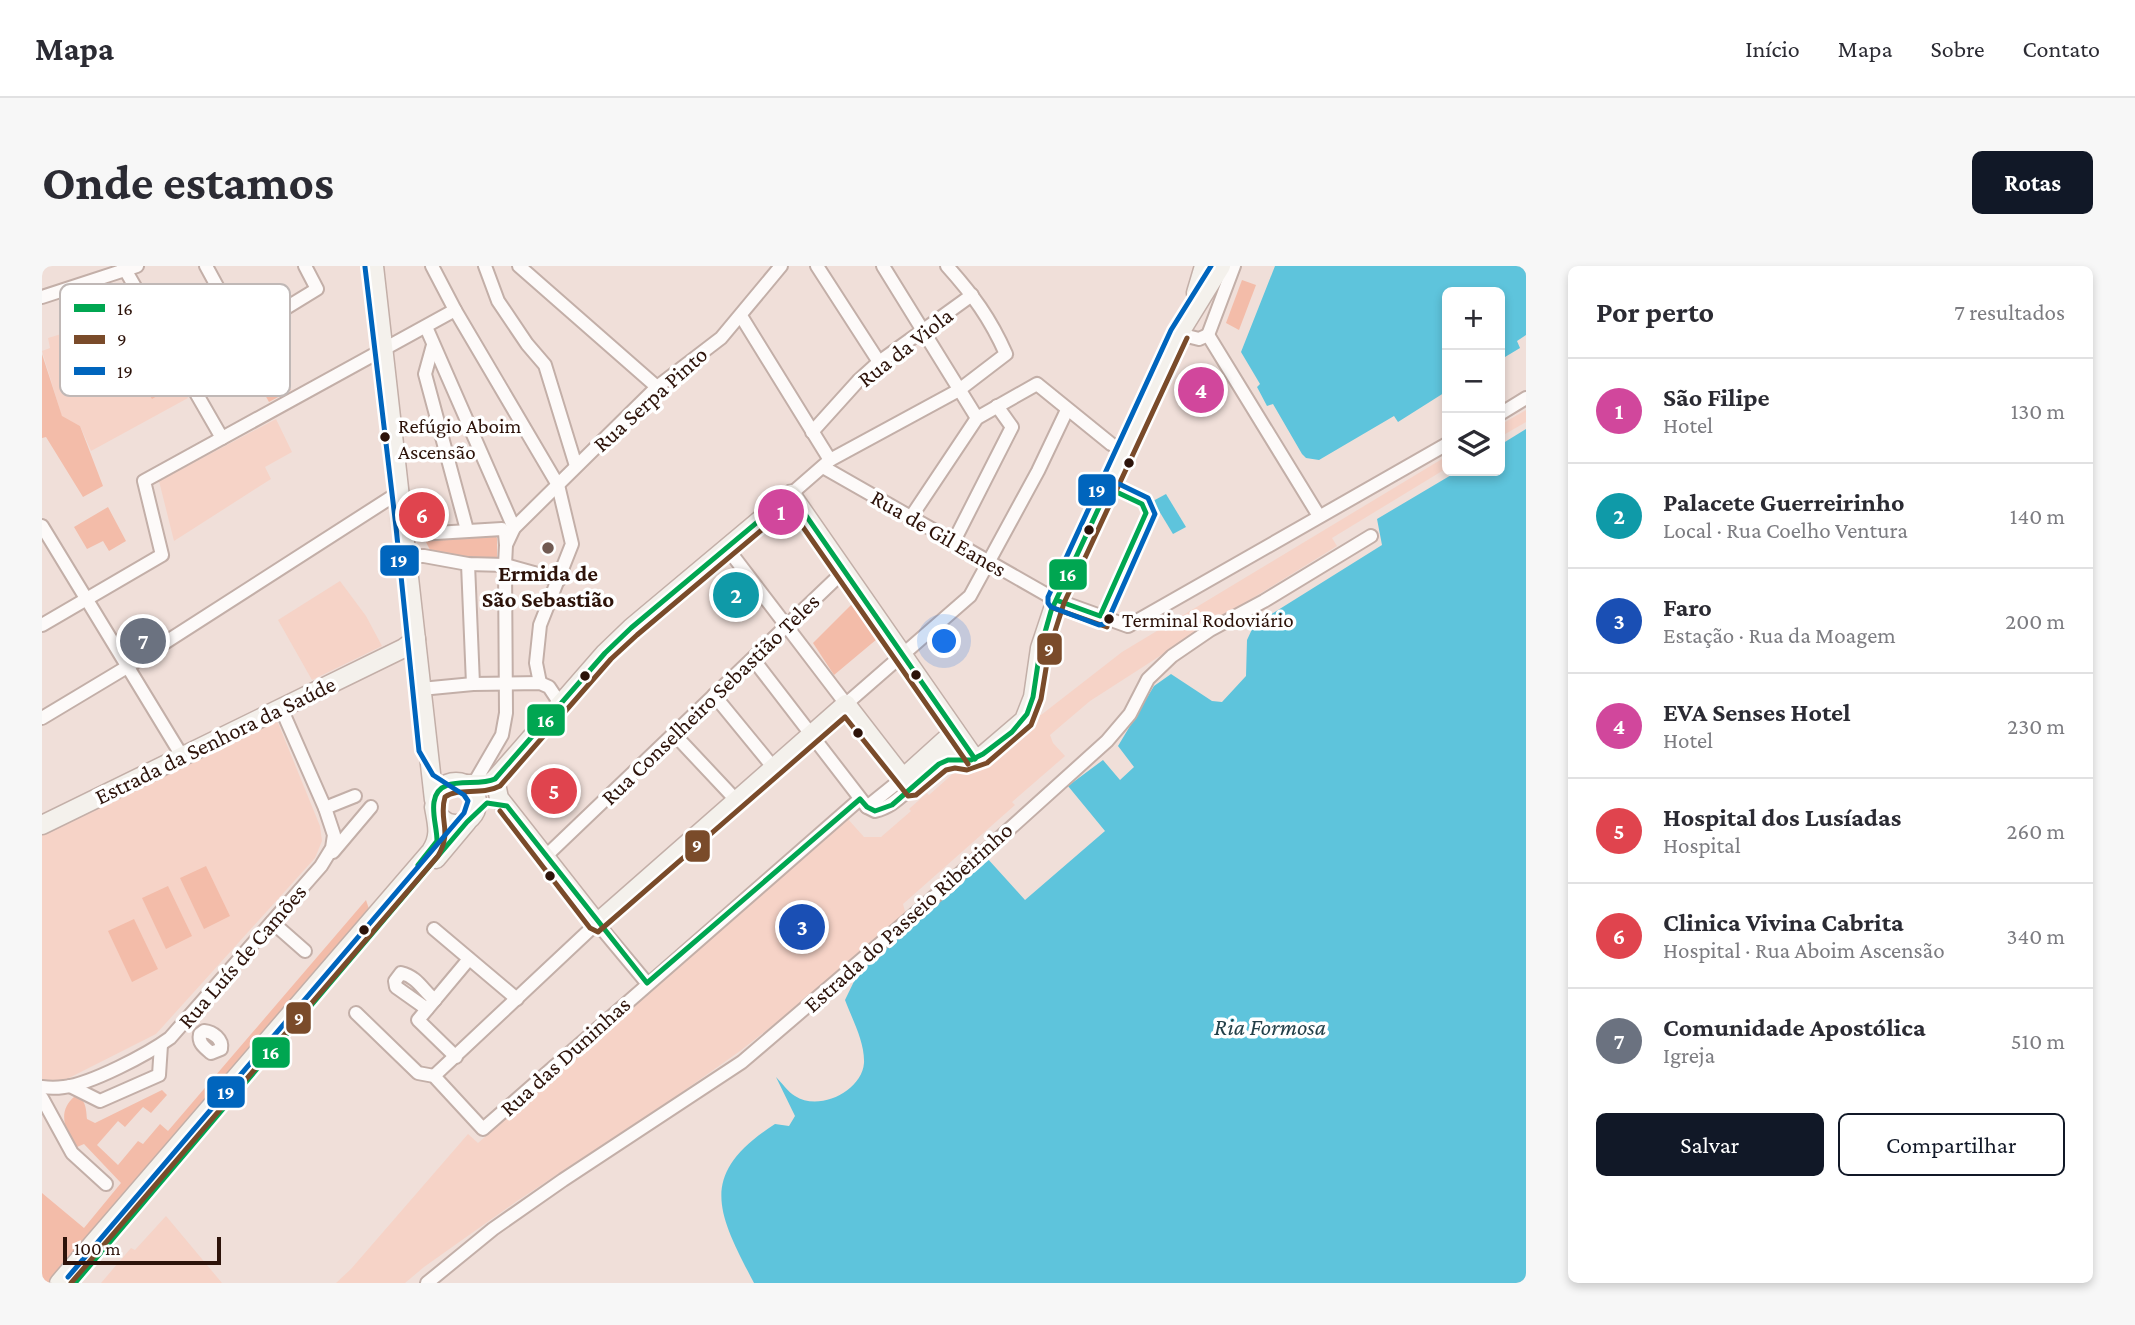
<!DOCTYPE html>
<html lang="pt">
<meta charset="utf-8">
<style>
:root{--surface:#fff;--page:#f7f7f7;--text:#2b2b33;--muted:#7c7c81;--line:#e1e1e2;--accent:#111827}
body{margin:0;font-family:"Crimson Pro",serif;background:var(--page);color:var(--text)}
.controls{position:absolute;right:21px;top:21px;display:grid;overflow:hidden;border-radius:10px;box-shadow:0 4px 10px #0003}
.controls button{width:63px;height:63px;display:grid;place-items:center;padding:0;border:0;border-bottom:2px solid var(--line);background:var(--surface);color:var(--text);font:35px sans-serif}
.scale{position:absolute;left:21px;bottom:18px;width:158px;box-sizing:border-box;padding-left:7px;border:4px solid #2d130a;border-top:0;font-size:19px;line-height:24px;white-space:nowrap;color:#2d130a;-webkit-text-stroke:5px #fff;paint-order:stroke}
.you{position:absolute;left:903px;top:376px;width:24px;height:24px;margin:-18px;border:5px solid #fff;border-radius:50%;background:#1a73e8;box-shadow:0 0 0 10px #1a73e833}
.badge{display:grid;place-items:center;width:46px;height:46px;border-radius:50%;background:var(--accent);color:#fff;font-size:23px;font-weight:700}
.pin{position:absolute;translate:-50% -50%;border:4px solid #fff;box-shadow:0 2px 7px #0006}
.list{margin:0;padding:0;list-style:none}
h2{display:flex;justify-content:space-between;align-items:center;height:91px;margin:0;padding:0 28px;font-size:30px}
h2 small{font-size:23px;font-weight:400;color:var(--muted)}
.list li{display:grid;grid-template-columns:46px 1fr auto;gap:21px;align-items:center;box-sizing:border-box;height:105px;padding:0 28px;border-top:2px solid var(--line)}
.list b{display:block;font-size:26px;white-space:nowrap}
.list p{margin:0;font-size:23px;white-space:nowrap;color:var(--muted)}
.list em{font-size:23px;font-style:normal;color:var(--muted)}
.actions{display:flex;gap:14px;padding:21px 28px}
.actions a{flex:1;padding:16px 0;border:2px solid var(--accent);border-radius:10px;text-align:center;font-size:24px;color:var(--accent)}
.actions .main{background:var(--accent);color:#fff}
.icon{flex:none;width:38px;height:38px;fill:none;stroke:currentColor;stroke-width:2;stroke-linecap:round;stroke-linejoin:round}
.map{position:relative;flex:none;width:1484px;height:1017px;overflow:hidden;border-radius:10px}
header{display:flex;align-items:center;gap:42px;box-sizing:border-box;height:98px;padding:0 35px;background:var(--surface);border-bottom:2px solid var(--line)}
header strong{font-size:33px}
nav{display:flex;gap:38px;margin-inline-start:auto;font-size:24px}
.intro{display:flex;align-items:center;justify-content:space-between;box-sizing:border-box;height:168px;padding:0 42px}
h1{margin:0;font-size:49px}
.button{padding:18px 32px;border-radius:10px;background:var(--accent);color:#fff;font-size:24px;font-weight:700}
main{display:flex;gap:42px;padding:0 42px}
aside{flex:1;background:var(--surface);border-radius:10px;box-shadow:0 4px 10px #0003}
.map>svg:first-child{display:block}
.built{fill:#f6d3c7}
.green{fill:#f3bca9}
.water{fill:#5ec4dc}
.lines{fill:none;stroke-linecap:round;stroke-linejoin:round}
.street-casing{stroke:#c3afa8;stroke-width:16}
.secondary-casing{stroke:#c3afa8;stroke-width:21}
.street{stroke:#fdfaf9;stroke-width:12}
.secondary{stroke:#f4f1ec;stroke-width:18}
.bus-1-casing{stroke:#fff;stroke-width:10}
.bus-2-casing{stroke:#fff;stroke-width:10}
.bus-3-casing{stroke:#fff;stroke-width:10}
.bus-1{stroke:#00a651;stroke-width:5}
.bus-2{stroke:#7a4b2a;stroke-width:5}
.bus-3{stroke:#0065bd;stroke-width:5}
.bus-dot{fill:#2d130a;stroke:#fff;stroke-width:2.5}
.poi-dot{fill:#715a52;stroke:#fff;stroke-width:2.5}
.labels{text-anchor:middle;stroke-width:7;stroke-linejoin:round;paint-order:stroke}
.bus-label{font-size:21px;fill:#2d130a;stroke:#fff;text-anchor:start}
.street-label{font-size:23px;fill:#2d130a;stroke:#fff}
.poi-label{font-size:23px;font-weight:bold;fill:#2d130a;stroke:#fff}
.water-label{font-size:24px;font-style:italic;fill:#223f48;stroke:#fff}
.key{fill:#fff;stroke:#c0b8b6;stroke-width:2}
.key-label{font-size:19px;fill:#2d130a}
.line-badge{stroke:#fff;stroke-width:2.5}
.badge-label{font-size:19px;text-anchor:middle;font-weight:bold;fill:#fff}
</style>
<header>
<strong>Mapa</strong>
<nav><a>Início</a><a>Mapa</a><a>Sobre</a><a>Contato</a></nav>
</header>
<div class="intro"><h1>Onde estamos</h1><a class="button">Rotas</a></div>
<main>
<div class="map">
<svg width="1484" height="1017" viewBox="0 0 1484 1017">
<rect width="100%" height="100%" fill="#f0dfd9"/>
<g class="built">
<polygon points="97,46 146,132 49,185 38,160 20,151 0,85 8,82 6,72 63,55 67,61 78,57 80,52"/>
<polygon points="1484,144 1484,156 1458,171 1458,159"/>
<polygon points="234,153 250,186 223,201 229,213 132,275 117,215"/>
<polygon points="1405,190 1405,202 1290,272 1295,280 1135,379 1048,435 1008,469 1011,477 1023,490 970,536 973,539 861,638 864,649 799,706 698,785 636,829 475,935 382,1001 363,1017 294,1017 309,1003 426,868 436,877 805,552 822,571 839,571 869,545 867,543 885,527 887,529 915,504 930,506 939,503 987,463 996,448 999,449 1080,386"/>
<polygon points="298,315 324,350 340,380 270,414 236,354"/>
<polygon points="234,452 278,560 280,575 273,592 114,768 19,816 0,815 0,569"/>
<polygon points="124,950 180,1017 59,1017 89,982 93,984"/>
</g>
<g class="green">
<polygon points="1200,14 1214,19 1197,64 1184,57"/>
<polygon points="111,83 132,120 110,133 88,96"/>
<polygon points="0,88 20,150 38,160 61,220 41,231 4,171 0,172"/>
<polygon points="231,92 249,124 227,136 209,104"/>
<polygon points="66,241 84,275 67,285 61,275 45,283 32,261"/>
<polygon points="450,268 455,272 455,293 451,296 389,286 384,276 387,272"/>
<polygon points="812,336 835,373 792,409 771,377"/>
<polygon points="164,600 188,650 162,663 138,612"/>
<polygon points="126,620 150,670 124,683 100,632"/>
<path d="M324,634l3,9 -320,374h-7v-90l42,35 37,-45 -37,-39 -7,3c-13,-17 -20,-36 -2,-51 11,3 11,12 12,23l8,4 67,-33 5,5 -16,18 -8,-6 -18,20 -7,-6 -21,24 21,20 20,-24 5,3 17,-20 8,7z"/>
<polygon points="92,653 116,703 90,716 66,665"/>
</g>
<g class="water">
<polygon points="1233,0 1484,0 1484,69 1475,75 1478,82 1458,94 1458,26 1405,26 1405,125 1356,156 1352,150 1277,194 1264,192 1260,188 1231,138 1225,140 1215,121 1218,118 1199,86"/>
<path d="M1484,163v854h-772c-37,-71 -57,-109 21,-159l14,2 6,-10 -19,-39c6,6 12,15 19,19 24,16 67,-5 69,-33 1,-21 -12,-44 -19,-63l15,-31 127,-111 38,42 80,-69 -37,-45 35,-26 17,20 14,-13 -16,-21 36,-60 17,-12 41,27 10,1 24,-26 1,-36 7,-15 128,-80 -5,-26 81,-48h42v-26z"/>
<polygon points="1124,228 1144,261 1131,268 1111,235"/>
</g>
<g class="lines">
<defs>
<g id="street">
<polyline points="81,0 180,172"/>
<polyline points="164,0 201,68"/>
<polyline points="390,0 413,44 516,219 530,278 498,359 494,397 498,417"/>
<polyline points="443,0 456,35 485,78 503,99 534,200"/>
<polyline points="477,0 615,121"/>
<polyline points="775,0 837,96"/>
<polyline points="841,0 935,152"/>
<polyline points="0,31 95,0"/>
<polyline points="699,50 788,194"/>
<polyline points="384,61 472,262"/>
<polyline points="1137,68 1157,73 1166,69"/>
<polyline points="1166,69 1277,250"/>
<polyline points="1166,69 1192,0"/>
<polyline points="391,79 383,108 425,264"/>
<polyline points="141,105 275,23 263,0"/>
<polyline points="1458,148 1484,132"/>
<polyline points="770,166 816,115 837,96 930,29"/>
<polyline points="781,201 1014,334 1086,360 1405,178"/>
<path d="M749,228l39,-34 129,-70 47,-36c-16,-36 -33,-59 -59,-88"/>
<polyline points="869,251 935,152 995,118 1069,178 1083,185"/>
<polyline points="0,260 140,490"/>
<polyline points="363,260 377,268 460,263 463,267 464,279"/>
<polyline points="912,275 970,161 955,140"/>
<polyline points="685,282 804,438 928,330 996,205 1025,144"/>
<polyline points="366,290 382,290 426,298 463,299 517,314"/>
<polyline points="426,298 431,418"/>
<polyline points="0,359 120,289 102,215 413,44"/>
<path d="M711,393l114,148 8,4c16,-4 24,-13 36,-23"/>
<polyline points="379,423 431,418 498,417 507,421 519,439"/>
<polyline points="672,429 731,501"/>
<polyline points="0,452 85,401 359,225"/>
<polyline points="632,468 694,534"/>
<polyline points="431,519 460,469 464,447 463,299 464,279 472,262 615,121 679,72 739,0"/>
<polyline points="825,541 861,512"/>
<polyline points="283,542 313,530"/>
<polyline points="291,586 329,541"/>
<polyline points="504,590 802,305"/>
<polyline points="230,656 263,685"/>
<polyline points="392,663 475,733"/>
<path d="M385,743l-31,-22 -1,-6 6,-8c17,4 22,18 34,27"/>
<polyline points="314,747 376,807 392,810 441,863 818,533"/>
<path d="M162,765c9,1 19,8 17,18l-10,4c-7,-6 -13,-10 -11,-19z"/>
<polyline points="414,791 376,754 427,693"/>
<polyline points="392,810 555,657 605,717"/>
<polyline points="28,820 58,835 117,809 119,779"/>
<path d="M0,821c7,1 15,1 22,0 27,-3 84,-33 106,-49l151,-172 11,-18 2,-13 -9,-27 -44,-100"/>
<polyline points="0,832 30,887 64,918"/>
<polyline points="385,1017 451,963 521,914 700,796 881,641 1065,475 1088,448 1106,413 1130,390 1168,364 1222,335 1329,270"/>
</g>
<g id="secondary">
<polyline points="332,0 392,534"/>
<polyline points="1154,27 1162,0"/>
<polyline points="923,495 941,489 982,454 991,431 998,382 1014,334 1137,68 1179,0"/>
<polyline points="861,512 913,465"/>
<polyline points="453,513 457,532 555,657 804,438 869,522 908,487 913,465"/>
<circle cx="414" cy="537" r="21"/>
<polyline points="424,518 447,518 453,513 563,387 589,362 749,228 933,493"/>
<polyline points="0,559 362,382 374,373"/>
<polyline points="394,593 425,556"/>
<path d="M17,1017l372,-432c10,-15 6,-27 3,-44"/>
</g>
</defs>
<use href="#street" class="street-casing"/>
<use href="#secondary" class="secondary-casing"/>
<use href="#street" class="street"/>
<use href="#secondary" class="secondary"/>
<defs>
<g id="bus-1">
<path d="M376,599l19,-24c0,-13 -5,-26 -3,-39 4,-29 42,-14 61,-23l110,-126 26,-25 160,-134 184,265"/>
<polyline points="33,1017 425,556 445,537 465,540 605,717 818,533 825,541 833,545 850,539 897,498 906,494 929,494 941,488 970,466 985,448 991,431 998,384 1009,345 1066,222 1100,238 1104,247 1058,350 1014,334"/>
</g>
<g id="bus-2">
<polyline points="1011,342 1065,361"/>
<polyline points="458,545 548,662 556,666 803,451 866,530 874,529 904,504 913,502 925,504 945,497 989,459 999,433 1007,384 1022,337 1145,72"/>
<path d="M29,1017l367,-427c15,-26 0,-36 7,-59 13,-10 36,-1 55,-11l111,-127 26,-24 152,-128 179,257"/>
</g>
<g id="bus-3">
<polyline points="1077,218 1106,232 1113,248 1066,354 1062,358 1057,359 1009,341 1006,337 1006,331 1129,64 1169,0"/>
<polyline points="26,1011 422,547 426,535 422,529 391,509 377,485 354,261 323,1"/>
</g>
</defs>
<use href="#bus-1" class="bus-1-casing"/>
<use href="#bus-2" class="bus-2-casing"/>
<use href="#bus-3" class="bus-3-casing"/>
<use href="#bus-1" class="bus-1"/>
<use href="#bus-2" class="bus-2"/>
<use href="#bus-3" class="bus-3"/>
</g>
<g class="bus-dot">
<circle cx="343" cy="171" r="6"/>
<circle cx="1087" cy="197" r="6"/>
<circle cx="1047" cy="264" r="6"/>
<circle cx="1067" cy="353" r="6"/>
<circle cx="874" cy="409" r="6"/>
<circle cx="543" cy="410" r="6"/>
<circle cx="816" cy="467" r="6"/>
<circle cx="508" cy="610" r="6"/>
<circle cx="322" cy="664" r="6"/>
</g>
<circle class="poi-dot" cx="506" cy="282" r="7"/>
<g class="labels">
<g class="bus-label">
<text x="356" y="167">Refúgio Aboim<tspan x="356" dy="26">Ascensão</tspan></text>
<text x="1080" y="361">Terminal Rodoviário</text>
</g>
<g class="street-label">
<text transform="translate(863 81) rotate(-38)" y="8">Rua da Viola</text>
<text transform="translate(608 133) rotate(-42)" y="8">Rua Serpa Pinto</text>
<text transform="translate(897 267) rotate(30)" y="8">Rua de Gil Eanes</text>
<text transform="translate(668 433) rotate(-44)" y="8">Rua Conselheiro Sebastião Teles</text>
<text transform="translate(173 474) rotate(-26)" y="8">Estrada da Senhora da Saúde</text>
<text transform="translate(866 651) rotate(-42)" y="8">Estrada do Passeio Ribeirinho</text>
<text transform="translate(200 690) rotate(-49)" y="8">Rua Luís de Camões</text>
<text transform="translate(523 790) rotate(-42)" y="8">Rua das Duninhas</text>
</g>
<g class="poi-label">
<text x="506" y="315">Ermida de<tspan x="506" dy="26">São Sebastião</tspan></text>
</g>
<g class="water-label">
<text x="1228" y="769">Ria Formosa</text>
</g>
</g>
<rect x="18" y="18" width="230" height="112" rx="10" class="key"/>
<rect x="32" y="38" width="31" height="8" fill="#00a651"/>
<rect x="32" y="69" width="31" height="9" fill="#7a4b2a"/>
<rect x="32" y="101" width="31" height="8" fill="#0065bd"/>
<g class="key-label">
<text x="75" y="49">16</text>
<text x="75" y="80">9</text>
<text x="75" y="112">19</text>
</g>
<g class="line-badge">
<rect x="1035" y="207" width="40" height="34" rx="7" fill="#0065bd"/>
<rect x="337" y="278" width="41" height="33" rx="7" fill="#0065bd"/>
<rect x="1006" y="292" width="40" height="33" rx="7" fill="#00a651"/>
<rect x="994" y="366" width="27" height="34" rx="7" fill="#7a4b2a"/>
<rect x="484" y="437" width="40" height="34" rx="7" fill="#00a651"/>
<rect x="642" y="563" width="27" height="34" rx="7" fill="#7a4b2a"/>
<rect x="243" y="735" width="27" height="34" rx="7" fill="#7a4b2a"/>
<rect x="209" y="770" width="40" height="33" rx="7" fill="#00a651"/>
<rect x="164" y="809" width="40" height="34" rx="7" fill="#0065bd"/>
</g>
<g class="badge-label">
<text x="1055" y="231">19</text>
<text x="357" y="301">19</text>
<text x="1026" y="315">16</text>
<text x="1007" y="390">9</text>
<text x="504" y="461">16</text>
<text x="655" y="586">9</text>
<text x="257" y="759">9</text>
<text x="229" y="793">16</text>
<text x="184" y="833">19</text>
</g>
</svg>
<div class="controls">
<button>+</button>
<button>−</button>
<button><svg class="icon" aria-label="layers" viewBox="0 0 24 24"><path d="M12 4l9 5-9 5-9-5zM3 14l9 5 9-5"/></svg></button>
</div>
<div class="scale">100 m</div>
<div class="you"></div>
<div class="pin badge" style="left:739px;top:246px;background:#d1479c">1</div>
<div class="pin badge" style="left:694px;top:329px;background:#0f9aa8">2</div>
<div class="pin badge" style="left:760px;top:661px;background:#1a4fb4">3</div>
<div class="pin badge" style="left:1159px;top:124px;background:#d1479c">4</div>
<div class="pin badge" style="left:512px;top:525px;background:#e0444e">5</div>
<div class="pin badge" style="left:380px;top:249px;background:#e0444e">6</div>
<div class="pin badge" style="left:101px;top:375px;background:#6b7280">7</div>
</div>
<aside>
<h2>Por perto<small>7 resultados</small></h2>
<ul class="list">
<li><span class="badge" style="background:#d1479c">1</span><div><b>São Filipe</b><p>Hotel</p></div><em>130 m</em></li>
<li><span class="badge" style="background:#0f9aa8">2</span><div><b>Palacete Guerreirinho</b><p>Local · Rua Coelho Ventura</p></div><em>140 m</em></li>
<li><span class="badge" style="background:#1a4fb4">3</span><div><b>Faro</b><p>Estação · Rua da Moagem</p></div><em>200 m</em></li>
<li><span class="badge" style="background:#d1479c">4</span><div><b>EVA Senses Hotel</b><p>Hotel</p></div><em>230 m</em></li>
<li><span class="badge" style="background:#e0444e">5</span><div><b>Hospital dos Lusíadas</b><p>Hospital</p></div><em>260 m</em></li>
<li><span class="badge" style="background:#e0444e">6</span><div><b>Clinica Vivina Cabrita</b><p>Hospital · Rua Aboim Ascensão</p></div><em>340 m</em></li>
<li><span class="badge" style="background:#6b7280">7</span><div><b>Comunidade Apostólica</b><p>Igreja</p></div><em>510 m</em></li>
</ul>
<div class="actions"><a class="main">Salvar</a><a>Compartilhar</a></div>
</aside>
</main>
